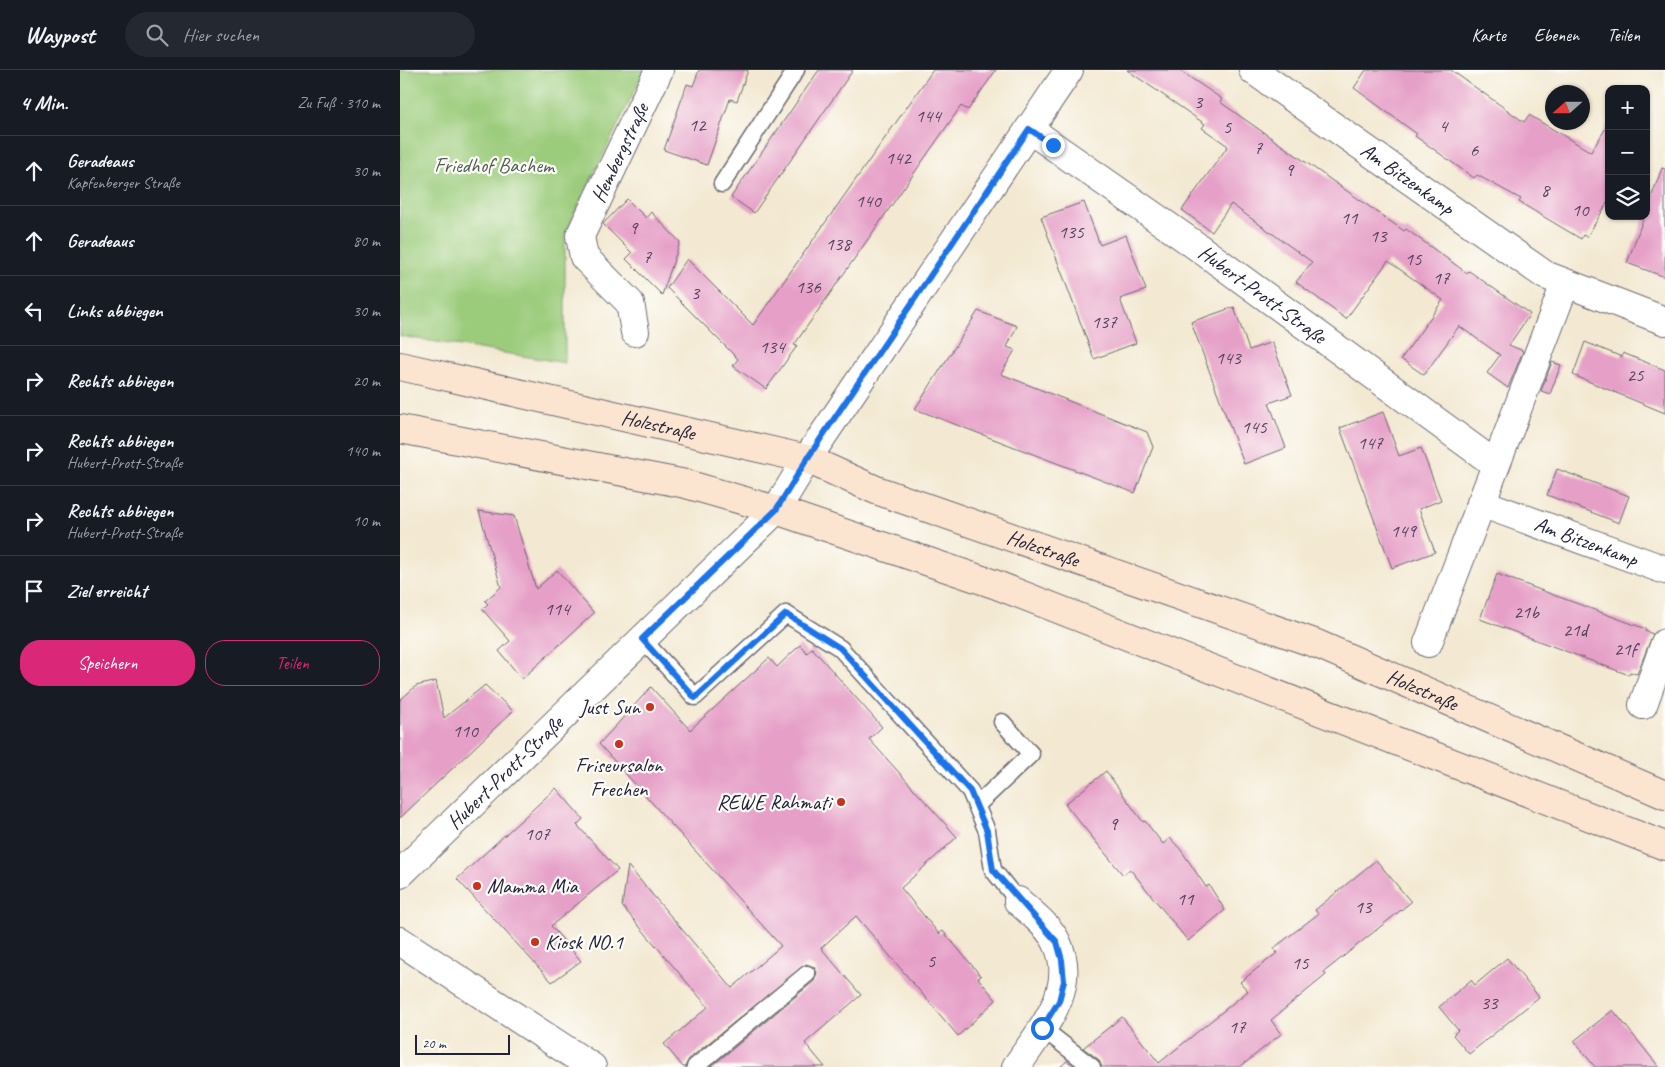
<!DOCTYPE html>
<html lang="de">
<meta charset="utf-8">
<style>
:root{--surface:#171b24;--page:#242831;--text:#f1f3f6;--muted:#9ea1a6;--line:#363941;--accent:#db2777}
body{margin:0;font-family:Caveat,sans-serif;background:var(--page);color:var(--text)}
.controls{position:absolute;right:15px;top:15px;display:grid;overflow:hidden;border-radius:10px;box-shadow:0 1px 4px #0004}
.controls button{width:45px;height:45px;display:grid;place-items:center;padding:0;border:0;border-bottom:1px solid var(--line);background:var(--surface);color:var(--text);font:25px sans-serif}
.compass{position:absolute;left:1145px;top:15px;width:45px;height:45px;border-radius:50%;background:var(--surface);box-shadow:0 1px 4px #0004;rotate:249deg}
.scale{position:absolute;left:15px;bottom:12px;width:95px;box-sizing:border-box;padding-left:5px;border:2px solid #22223b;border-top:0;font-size:14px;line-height:18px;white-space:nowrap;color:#22223b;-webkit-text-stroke:4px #fdfcf7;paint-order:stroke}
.stop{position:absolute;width:15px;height:15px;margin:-11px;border:4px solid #1a73e8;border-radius:50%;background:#fff}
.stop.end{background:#1a73e8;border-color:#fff;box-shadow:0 1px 5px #0008}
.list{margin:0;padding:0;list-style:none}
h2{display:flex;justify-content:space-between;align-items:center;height:65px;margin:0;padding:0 20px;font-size:21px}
h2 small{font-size:16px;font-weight:400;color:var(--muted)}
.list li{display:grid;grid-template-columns:32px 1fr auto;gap:15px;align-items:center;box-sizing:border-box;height:70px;padding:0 20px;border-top:1px solid var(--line)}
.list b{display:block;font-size:19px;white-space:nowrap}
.list p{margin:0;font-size:16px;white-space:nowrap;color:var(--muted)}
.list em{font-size:16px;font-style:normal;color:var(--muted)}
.actions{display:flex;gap:10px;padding:15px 20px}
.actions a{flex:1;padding:11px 0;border:1px solid var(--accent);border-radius:20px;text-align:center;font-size:18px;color:var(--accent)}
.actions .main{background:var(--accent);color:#fff}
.icon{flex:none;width:28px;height:28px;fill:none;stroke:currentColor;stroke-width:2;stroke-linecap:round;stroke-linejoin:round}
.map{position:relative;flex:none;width:1265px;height:997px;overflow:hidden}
header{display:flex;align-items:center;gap:30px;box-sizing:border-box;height:70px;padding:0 25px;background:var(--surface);border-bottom:1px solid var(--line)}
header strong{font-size:24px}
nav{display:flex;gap:28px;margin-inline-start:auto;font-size:18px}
.search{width:350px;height:45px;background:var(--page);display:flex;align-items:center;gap:12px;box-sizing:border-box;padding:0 18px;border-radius:28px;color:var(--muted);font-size:19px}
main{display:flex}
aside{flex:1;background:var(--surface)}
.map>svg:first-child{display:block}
.green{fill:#9bcc7b;stroke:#5e775b}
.building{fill:#e6a0c8}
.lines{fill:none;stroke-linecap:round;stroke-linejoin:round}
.service-casing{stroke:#6b6870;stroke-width:19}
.minor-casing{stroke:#6b6870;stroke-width:30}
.tertiary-casing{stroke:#6b6870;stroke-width:30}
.secondary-casing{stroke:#6b6870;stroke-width:30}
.service{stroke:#fff;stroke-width:16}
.minor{stroke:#fff;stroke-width:28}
.tertiary{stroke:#fff;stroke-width:28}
.secondary{stroke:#fce5d0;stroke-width:28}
.route{stroke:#1a73e8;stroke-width:6}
.poi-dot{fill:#c8321e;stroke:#fdfcf7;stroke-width:2}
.labels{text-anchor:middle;stroke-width:4.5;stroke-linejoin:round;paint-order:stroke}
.number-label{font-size:19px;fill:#53425e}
.street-label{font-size:21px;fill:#22223b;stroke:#fdfcf7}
.park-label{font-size:21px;fill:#4c5e51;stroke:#fdfcf7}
.poi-label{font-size:21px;fill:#22223b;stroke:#fdfcf7;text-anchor:end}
</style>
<header>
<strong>Waypost</strong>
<div class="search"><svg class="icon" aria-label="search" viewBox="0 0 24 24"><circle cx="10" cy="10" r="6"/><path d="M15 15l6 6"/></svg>Hier suchen</div>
<nav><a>Karte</a><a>Ebenen</a><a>Teilen</a></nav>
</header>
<main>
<aside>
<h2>4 Min.<small>Zu Fuß · 310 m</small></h2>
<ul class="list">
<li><svg class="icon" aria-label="ahead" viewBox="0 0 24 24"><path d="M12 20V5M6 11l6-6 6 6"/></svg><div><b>Geradeaus</b><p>Kapfenberger Straße</p></div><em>30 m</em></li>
<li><svg class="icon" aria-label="ahead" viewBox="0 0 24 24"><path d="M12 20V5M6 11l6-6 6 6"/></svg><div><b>Geradeaus</b></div><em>80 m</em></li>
<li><svg class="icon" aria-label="left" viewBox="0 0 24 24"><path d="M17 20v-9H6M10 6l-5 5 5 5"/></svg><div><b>Links abbiegen</b></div><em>30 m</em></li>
<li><svg class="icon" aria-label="right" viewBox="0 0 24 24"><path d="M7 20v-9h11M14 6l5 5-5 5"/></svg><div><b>Rechts abbiegen</b></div><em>20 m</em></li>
<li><svg class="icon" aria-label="right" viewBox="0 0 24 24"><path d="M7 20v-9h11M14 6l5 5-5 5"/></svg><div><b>Rechts abbiegen</b><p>Hubert-Prott-Straße</p></div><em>140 m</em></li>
<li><svg class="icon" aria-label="right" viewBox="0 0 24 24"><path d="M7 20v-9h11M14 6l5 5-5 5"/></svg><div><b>Rechts abbiegen</b><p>Hubert-Prott-Straße</p></div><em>10 m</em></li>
<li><svg class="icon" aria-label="arrive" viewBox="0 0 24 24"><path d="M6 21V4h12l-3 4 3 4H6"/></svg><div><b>Ziel erreicht</b></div></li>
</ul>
<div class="actions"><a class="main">Speichern</a><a>Teilen</a></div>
</aside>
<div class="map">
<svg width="1265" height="997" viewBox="0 0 1265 997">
<rect width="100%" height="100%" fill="#fdfcf7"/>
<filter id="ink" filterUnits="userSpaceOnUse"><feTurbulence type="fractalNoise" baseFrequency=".02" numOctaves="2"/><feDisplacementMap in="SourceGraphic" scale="10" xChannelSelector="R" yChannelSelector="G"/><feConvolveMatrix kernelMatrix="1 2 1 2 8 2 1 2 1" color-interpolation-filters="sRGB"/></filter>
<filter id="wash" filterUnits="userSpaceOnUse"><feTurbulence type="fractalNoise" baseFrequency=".0096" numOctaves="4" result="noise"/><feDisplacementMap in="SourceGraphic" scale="20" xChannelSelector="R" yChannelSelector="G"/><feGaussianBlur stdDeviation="1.12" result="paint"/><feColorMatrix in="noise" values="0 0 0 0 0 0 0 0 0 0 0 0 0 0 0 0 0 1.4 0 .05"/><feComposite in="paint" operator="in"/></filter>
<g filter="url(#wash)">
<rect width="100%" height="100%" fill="#f3e9d2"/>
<polygon class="green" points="0,0 245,0 172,148 165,167 165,293 0,266"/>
<g id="blocks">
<g class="building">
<polygon points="299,0 348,0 337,31 330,29 307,95 264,80 287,14 293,16"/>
<polygon points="419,0 453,0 354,143 331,127"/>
<polygon points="533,0 596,0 568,40 561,36 394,275 397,276 366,319 333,296 338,289 267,218 287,189 353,255"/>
<polygon points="727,0 779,0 822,29 820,32 1004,161 1006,159 1067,203 1069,201 1130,244 1109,275 1123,281 1108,318 1087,303 1100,285 1059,256 1024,305 1001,289 1043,230 988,191 946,249 896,212 912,192 831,134 812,162 782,140 828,76 802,58 805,54"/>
<polygon points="966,0 1051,0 1124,52 1129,45 1191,82 1209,53 1209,130 1187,167 1183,165 1181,169 1119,132 1121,129 1077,105 1074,108 1015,66 1017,64 954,18"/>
<polygon points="1262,98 1265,99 1265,207 1227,193"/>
<polygon points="227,129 246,148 251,142 280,172 262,225 226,189 232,183 203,154"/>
<polygon points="684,132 700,175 726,165 746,220 720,229 736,273 694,289 641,147"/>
<polygon points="834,237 849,280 872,272 892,325 869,333 886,378 844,394 791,252"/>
<polygon points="578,241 617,256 607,277 615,280 601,304 747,362 753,377 735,423 515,339"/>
<polygon points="1185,272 1222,287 1223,283 1265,300 1265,343 1173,305"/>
<polygon points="1152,292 1161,295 1150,324 1141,321"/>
<polygon points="983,342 999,386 1021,378 1041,430 1019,439 1035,482 992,498 940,358"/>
<polygon points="1157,399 1229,426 1219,453 1147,425"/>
<polygon points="79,441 114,446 136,519 157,500 194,543 122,609 99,581 110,571 82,539 88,534 85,531 101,517"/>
<polygon points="1097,504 1246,559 1245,561 1253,564 1237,604 1230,602 1229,605 1080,549"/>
<polygon points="400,575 407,583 412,578 482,657 469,669 557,767 501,818 539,864 543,861 581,906 578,908 596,930 558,966 456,846 421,878 461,925 405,973 425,997 311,997 414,911 417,902 414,897 406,894 289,989 285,997 283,997 264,974 308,937 222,836 228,796 332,918 381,876 199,674 251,617 290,660 369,588 377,597"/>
<polygon points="36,611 44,648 85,615 113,641 0,748 0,630 16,616"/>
<polygon points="706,701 743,752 745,751 763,774 770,768 781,780 806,817 809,815 825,840 788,871 730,799 723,805 665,734"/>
<polygon points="156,718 183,749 177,755 218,800 151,856 181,891 152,912 57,809"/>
<polygon points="976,790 1011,832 924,902 926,905 871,950 881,964 840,997 702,997 698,989 683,978 722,947 759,993 848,921 840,912 877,883 874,878 918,844 915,840"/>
<polygon points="1107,888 1139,927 1069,984 1053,965 1058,960 1039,937 1071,910 1075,915"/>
<polygon points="1213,940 1259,997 1195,997 1174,971"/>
<polygon points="667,991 676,997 660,997"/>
</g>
</g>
</g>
<g filter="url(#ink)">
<use href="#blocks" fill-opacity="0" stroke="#6b6870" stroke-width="1"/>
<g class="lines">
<defs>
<g id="service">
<polyline points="322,114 396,0"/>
<polyline points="242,569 295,627 386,544 440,578 570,721 587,761 593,800 618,831"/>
<polyline points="576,736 631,684 602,652"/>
<polyline points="642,958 692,997"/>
<polyline points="295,997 407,904"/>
</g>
<g id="minor">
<path id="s1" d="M853,0l292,205 120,46"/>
<path id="s2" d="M629,59l166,116 300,219"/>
<path id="s3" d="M235,262l-5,-29 -46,-46 -4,-21 79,-166"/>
<path id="s4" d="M1081,433l184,67"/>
<polyline points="1028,573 1165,214"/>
<polyline points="1243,635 1265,573"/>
<polyline points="0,871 192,997"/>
<path d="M616,997c24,-36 63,-78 41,-124 -7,-16 -26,-30 -39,-42"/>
</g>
<g id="tertiary">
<path id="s5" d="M0,804l376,-364 31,-51 262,-389"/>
</g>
<g id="secondary">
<path id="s6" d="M0,296l407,93 69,31 441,154 348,151"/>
<polyline points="0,359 286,414 376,440 594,514 1265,776"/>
</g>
</defs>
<use href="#service" class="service-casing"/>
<use href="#minor" class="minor-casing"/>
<use href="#tertiary" class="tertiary-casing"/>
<use href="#secondary" class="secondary-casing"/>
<use href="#service" class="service"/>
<use href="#minor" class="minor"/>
<use href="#tertiary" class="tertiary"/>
<use href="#secondary" class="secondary"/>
</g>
</g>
<g class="lines" filter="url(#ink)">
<polyline class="route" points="642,958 659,931 664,911 662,890 657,872 593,800 587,761 570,721 440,578 386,544 295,628 242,569 376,440 407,389 629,59 653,75"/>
</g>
<g class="poi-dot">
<circle cx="250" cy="637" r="5"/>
<circle cx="219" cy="674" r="5"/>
<circle cx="441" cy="732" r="5"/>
<circle cx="77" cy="816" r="5"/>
<circle cx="135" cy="872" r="5"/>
</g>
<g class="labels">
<g class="number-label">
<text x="798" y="38">3</text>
<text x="528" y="52">144</text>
<text x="297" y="61">12</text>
<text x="1043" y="62">4</text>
<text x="827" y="63">5</text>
<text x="858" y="84">7</text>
<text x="1074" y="86">6</text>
<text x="498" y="94">142</text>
<text x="889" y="106">9</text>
<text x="1145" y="126">8</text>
<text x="468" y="137">140</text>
<text x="1180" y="146">10</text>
<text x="949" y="154">11</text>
<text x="233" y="164">9</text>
<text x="671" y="168">135</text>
<text x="978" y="172">13</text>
<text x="438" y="180">138</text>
<text x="247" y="193">7</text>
<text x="1013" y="195">15</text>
<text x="1041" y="214">17</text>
<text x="408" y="223">136</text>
<text x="295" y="229">3</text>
<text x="704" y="258">137</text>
<text x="372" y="283">134</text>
<text x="828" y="294">143</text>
<text x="1235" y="311">25</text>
<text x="854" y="363">145</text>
<text x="970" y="379">147</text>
<text x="1003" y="467">149</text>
<text x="157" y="545">114</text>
<text x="1126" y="548">21b</text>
<text x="1175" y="566">21d</text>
<text x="1225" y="585">21f</text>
<text x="65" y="667">110</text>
<text x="713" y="760">9</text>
<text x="137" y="770">107</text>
<text x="785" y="835">11</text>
<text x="963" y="843">13</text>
<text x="531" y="897">5</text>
<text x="900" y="899">15</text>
<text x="1089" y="939">33</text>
<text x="837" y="963">17</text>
</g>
<g class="street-label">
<text dy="7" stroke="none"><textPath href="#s3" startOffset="208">Hembergstraße</textPath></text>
<text dy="7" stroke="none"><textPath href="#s1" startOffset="189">Am Bitzenkamp</textPath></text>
<text dy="7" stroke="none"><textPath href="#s2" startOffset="286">Hubert-Prott-Straße</textPath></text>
<text dy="7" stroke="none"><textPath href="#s6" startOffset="265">Holzstraße</textPath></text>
<text dy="7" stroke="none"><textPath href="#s4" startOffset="112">Am Bitzenkamp</textPath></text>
<text dy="7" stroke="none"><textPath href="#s6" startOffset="670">Holzstraße</textPath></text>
<text dy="7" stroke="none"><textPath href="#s6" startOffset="1075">Holzstraße</textPath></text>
<text dy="7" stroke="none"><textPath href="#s5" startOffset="146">Hubert-Prott-Straße</textPath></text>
</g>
<g class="park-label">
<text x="94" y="102">Friedhof Bachem</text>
</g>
<g class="poi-label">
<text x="240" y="644">Just Sun</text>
<text x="219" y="702" text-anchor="middle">Friseursalon<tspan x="219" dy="24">Frechen</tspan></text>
<text x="431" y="739">REWE Rahmati</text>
<text x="87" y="823" text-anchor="start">Mamma Mia</text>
<text x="145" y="879" text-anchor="start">Kiosk NO.1</text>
</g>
</g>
</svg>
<div class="controls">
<button>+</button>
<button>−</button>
<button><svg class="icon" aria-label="layers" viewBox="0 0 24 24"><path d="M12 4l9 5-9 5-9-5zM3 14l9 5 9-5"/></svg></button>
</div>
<svg class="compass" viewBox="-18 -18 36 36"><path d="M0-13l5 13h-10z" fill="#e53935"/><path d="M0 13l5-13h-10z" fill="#9ea1a6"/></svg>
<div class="scale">20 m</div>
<div class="stop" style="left:642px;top:958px"></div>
<div class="stop end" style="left:653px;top:75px"></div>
</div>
</main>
